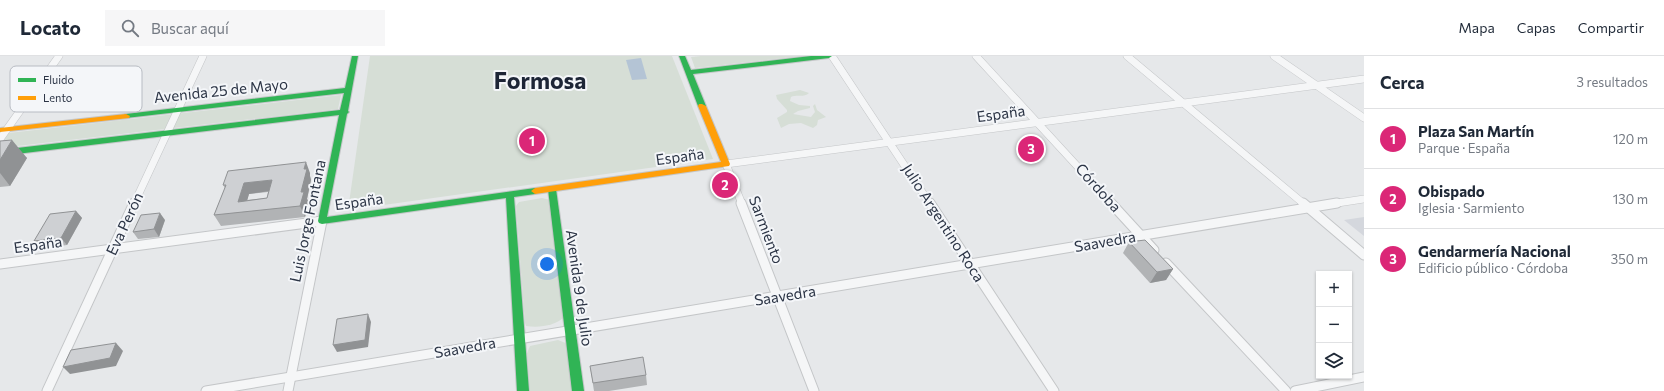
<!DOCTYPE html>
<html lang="es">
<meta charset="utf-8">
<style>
:root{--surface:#fff;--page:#f6f6f7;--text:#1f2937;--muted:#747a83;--line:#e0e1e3;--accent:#db2777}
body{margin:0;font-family:Commissioner,sans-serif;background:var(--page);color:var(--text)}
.controls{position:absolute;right:12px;bottom:12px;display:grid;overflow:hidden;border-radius:0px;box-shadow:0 1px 3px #0004}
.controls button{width:36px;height:36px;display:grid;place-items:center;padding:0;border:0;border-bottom:1px solid var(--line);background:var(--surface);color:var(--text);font:20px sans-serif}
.you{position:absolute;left:547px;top:208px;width:14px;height:14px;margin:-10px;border:3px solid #fff;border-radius:50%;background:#1a73e8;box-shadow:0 0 0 6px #1a73e833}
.badge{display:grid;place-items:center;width:26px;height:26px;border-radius:50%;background:var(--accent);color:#fff;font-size:13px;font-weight:700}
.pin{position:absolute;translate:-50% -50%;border:2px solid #fff;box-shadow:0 1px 4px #0006}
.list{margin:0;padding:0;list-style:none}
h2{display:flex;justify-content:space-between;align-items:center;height:52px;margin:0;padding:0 16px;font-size:17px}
h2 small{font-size:13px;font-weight:400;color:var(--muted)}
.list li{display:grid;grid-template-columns:26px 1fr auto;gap:12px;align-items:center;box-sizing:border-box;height:60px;padding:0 16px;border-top:1px solid var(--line)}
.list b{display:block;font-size:15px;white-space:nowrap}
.list p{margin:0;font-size:13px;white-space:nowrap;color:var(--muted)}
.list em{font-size:13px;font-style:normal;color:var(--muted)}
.icon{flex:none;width:22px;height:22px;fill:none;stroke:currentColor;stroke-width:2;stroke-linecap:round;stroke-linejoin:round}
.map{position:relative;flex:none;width:1364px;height:335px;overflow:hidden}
header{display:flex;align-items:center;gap:24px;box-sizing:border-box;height:56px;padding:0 20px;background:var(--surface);border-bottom:1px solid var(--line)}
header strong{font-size:19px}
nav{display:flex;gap:22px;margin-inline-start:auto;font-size:14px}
.search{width:280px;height:36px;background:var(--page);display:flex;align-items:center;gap:10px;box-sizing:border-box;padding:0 14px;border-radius:0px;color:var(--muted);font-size:15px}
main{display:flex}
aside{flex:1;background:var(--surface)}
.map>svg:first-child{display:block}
.built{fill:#d4d7dd}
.green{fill:#d6ded6}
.water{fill:#b4c4d5}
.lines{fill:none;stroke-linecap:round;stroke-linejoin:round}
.street-far1-casing{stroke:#c4c6c8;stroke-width:8}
.street-casing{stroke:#c4c6c8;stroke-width:11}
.fast-casing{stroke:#c4c6c8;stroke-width:2}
.slow-casing{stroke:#c4c6c8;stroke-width:2}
.street-far1{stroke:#f5f6f7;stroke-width:7}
.street{stroke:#f5f6f7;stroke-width:9}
.fast{fill:#30b455;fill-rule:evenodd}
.slow{fill:#ff9f0a;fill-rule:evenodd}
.wall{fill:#b1b3b5;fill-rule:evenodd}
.shaded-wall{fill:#909294}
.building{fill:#ced0d3;stroke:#909294;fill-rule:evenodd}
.labels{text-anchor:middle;stroke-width:4;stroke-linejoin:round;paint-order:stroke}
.street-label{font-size:15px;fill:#2b3445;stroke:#f4f6f9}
.town-label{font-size:23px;font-weight:bold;fill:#1d2536;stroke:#f4f6f9}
.key{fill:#f4f6f9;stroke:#b8bcc3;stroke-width:1}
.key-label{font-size:11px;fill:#2b3445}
</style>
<header>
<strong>Locato</strong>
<div class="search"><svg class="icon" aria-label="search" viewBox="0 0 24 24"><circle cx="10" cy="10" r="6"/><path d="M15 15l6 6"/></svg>Buscar aquí</div>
<nav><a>Mapa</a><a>Capas</a><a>Compartir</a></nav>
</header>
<main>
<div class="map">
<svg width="1364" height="335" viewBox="0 0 1364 335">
<rect width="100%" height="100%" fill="#e6e8ea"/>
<polygon class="built" points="1364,161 1364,180 1344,164"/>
<g class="green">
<polygon points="370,0 672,0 713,103 348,154"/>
<polygon points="701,0 801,0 695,12 691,1"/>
<path d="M800,34l9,3c-5,5 -12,1 -18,4l-1,4 9,4 11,1v2l-12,3 -5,3 18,3 4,-5 -2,-6 2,-2 2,6 9,7 -8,3 -1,5 -4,3 -12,-5 -12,1 -8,4 -4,-10 10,-6v-2l-10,-11 -1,-4z"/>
<polygon points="341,39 338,53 0,92 0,78"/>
<path d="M542,142l8,2 15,116c-9,10 -26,12 -39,10l-1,-3 -9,-117 3,-4z"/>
<polygon points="558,284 568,288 575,335 530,335 527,297 530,290"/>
</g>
<polygon class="water" points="641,2 647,23 632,24 626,4"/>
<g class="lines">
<defs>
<g id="street-far1">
<polyline points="832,0 930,148"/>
<polyline points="976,0 1112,148"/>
<polyline points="1127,0 1304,148"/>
<polyline points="1274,0 1364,62"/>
<polyline points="0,83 59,0"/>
<polyline points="134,148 203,0"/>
<polyline points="742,148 726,108 1364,23"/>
<polyline points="1331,148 1364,143"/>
</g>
<g id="street">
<polyline points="741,147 814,335"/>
<polyline points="930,147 1054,335"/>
<polyline points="1111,147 1154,194"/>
<polyline points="1303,147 1364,199"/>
<polyline points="1166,207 1286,335"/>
<polyline points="0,208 322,165 288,335"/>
<polyline points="47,335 134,147"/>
<polyline points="206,335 1337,147"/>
<polyline points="1295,335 1364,321"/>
</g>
<g id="fast">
<polygon points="352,0 358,0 348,55 349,56 347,58 327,161 535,132 539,135 535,138 514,141 529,335 517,335 506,142 322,168 319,167 318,165 339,59 0,100 0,94 340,54 344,37 126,62 122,60 126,58 345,32"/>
<polygon points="679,0 685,0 691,14 811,0 832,0 829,2 693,18 706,50 702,52 698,50"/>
<polygon points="552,130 556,133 584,335 572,335 548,133"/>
</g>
<g id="slow">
<polygon points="699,48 702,48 706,50 730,108 729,110 535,138 531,135 535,132 721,106 698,50"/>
<polygon points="126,58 130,60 129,62 0,76 0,72"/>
</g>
</defs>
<use href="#street-far1" class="street-far1-casing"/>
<use href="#street" class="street-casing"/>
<use href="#fast" class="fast-casing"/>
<use href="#slow" class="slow-casing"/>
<use href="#street-far1" class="street-far1"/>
<use href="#street" class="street"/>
<use href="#fast" class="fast"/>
<use href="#slow" class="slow"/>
</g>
<g class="wall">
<polygon points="0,85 27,102 10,130 0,131"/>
<path d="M310,117v3l1,4 -4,19 2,3 -4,15 -84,9 -7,-11 11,-27 -2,-3zM268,136l-1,6 -20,2 2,-6z"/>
<polygon points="76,155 82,162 67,189 40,193 34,185"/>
<polygon points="165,164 159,181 138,183 133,176"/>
<polygon points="1129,186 1173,213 1166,224 1150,227 1123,197"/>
<polygon points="590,310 646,319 647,329 609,335 594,335"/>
</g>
<g class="shaded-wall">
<polygon points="12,84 27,102 10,130 0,117 0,104"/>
<polygon points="306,106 310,117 310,120 311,124 307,143 309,146 305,161 300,150 304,113"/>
<polygon points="272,124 277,134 249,138 244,156 238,146 244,127"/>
<polygon points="76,155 82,162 67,189 61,182"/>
<polygon points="160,157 165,164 159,181 154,173"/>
<polygon points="1173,213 1166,224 1150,227 1157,216"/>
<polygon points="368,258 371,266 368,291 337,296 333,289"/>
<polygon points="116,287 123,295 116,310 70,318 63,311"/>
</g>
<g class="building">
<polygon points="12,84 0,104 0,85"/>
<path d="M306,106l-2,7h3l-6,23h3l-4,14 -86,9 12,-30h-3l5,-14zM272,124l-5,18 -29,4 6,-19z"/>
<polygon points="76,155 61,182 34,185 50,158"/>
<polygon points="160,157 154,173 133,176 141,159"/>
<polygon points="1145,184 1173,213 1157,216 1129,186"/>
<polygon points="368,258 365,284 333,289 337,263"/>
<polygon points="116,287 110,302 63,311 71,294"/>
<polygon points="643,301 646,319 593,327 590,310"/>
</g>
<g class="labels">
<g class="street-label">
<text transform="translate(221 35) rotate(-6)" y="5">Avenida 25 de Mayo</text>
<text transform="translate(1001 58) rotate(-8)" y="5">España</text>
<text transform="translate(680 101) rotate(-8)" y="5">España</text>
<text transform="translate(1098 132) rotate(48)" y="5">Córdoba</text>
<text transform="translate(359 146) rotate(-8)" y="5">España</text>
<text transform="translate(308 165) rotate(-78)" y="5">Luis Jorge Fontana</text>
<text transform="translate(943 167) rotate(57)" y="5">Julio Argentino Roca</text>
<text transform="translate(125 168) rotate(-65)" y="5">Eva Perón</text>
<text transform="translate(766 174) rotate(69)" y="5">Sarmiento</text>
<text transform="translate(1105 186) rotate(-10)" y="5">Saavedra</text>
<text transform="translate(38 189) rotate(-8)" y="5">España</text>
<text transform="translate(579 232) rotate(82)" y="5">Avenida 9 de Julio</text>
<text transform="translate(785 240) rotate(-9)" y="5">Saavedra</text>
<text transform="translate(465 292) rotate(-10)" y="5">Saavedra</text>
</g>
<g class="town-label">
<text x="540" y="33">Formosa</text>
</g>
</g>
<rect x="10" y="10" width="132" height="46" rx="6" class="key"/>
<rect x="18" y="22" width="18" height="4" fill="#30b455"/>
<rect x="18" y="40" width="18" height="4" fill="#ff9f0a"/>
<g class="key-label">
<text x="43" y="28">Fluido</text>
<text x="43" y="46">Lento</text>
</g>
</svg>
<div class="controls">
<button>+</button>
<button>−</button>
<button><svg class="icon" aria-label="layers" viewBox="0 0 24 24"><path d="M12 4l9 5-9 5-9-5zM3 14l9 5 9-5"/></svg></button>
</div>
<div class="you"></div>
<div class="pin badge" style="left:532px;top:85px">1</div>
<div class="pin badge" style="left:725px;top:129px">2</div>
<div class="pin badge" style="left:1031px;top:93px">3</div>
</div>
<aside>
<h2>Cerca<small>3 resultados</small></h2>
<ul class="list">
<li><span class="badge">1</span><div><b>Plaza San Martín</b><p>Parque · España</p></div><em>120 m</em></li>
<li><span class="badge">2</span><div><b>Obispado</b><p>Iglesia · Sarmiento</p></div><em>130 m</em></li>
<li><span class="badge">3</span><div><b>Gendarmería Nacional</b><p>Edificio público · Córdoba</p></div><em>350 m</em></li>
</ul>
</aside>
</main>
